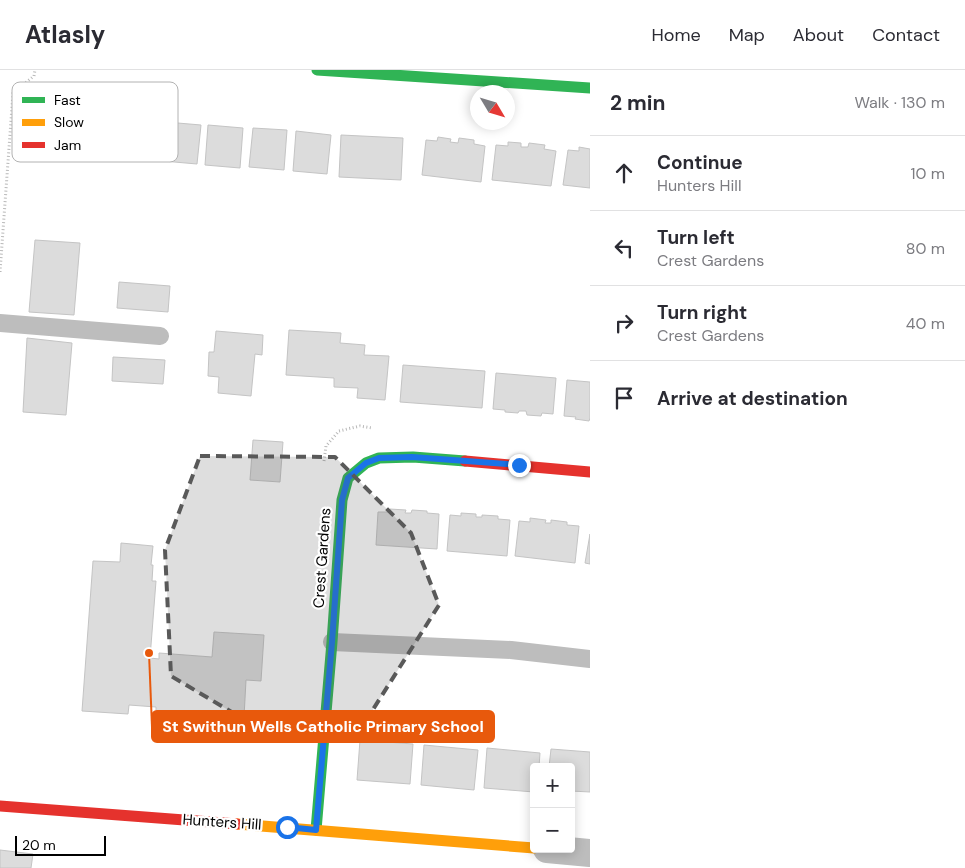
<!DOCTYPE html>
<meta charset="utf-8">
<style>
:root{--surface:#fff;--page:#f2f2f3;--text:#2b2b33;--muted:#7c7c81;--line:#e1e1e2}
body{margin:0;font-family:"DM Sans",sans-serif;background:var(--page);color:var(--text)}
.controls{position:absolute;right:15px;bottom:15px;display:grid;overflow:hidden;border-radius:5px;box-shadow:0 2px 12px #0003}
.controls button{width:45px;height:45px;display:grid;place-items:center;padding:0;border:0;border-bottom:1px solid var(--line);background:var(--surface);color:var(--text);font:25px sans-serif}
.compass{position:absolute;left:470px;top:15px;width:45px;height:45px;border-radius:50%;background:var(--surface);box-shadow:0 2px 12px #0003;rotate:128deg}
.scale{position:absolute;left:15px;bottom:12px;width:91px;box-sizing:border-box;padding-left:5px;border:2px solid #000;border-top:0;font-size:14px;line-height:18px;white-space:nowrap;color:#000;-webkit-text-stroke:4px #fff;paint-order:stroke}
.stop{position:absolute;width:15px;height:15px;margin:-11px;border:4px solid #1a73e8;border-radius:50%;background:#fff}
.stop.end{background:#1a73e8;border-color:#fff;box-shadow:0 1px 5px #0008}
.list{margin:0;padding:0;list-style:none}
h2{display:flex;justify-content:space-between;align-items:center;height:65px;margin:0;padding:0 20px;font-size:21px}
h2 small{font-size:16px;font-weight:400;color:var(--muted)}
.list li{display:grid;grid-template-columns:32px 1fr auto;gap:15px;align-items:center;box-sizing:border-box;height:75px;padding:0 20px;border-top:1px solid var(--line)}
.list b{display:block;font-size:19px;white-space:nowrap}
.list p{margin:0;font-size:16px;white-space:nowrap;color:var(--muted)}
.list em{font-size:16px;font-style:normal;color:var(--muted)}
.icon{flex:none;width:28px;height:28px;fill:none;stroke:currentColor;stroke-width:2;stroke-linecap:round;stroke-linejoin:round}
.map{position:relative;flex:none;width:590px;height:798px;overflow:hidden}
header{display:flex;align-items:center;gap:30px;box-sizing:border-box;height:70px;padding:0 25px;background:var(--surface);border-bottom:1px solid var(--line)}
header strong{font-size:24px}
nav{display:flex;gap:28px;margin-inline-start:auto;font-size:18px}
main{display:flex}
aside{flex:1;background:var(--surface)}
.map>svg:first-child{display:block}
.building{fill:#dcdcdc;stroke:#c4c4c4}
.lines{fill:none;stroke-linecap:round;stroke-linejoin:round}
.path{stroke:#b8b8b8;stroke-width:3;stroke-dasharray:1 2.5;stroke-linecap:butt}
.lane{stroke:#bdbdbd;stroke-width:18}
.street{stroke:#bdbdbd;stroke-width:28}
.fast{stroke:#30b455;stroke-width:11}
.slow{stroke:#ff9f0a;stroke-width:11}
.jam{stroke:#e5322d;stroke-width:11}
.route{stroke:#1a73e8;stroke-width:6}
.marked{fill:#595959;fill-opacity:0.2;stroke:#595959;stroke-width:4;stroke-dasharray:10 6;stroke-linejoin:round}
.labels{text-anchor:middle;stroke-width:4.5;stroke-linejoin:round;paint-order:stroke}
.street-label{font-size:15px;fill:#000;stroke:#fff}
.key{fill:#fff;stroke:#b2b2b2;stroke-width:1}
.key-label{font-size:14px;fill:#000}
.leader{fill:none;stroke:#e8590c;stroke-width:2}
.callout-dot{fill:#e8590c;stroke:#fff;stroke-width:2}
.callout{fill:#e8590c;stroke:#e8590c;stroke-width:2}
.callout-label{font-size:16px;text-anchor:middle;font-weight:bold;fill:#fff}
</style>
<header>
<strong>Atlasly</strong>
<nav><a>Home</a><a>Map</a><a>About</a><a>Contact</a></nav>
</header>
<main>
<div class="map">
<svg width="590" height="798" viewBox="0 0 590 798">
<rect width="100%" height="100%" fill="#fff"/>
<g class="building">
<polygon points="166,52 201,55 197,94 163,91"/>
<polygon points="208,55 243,58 240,98 205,95"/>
<polygon points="253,58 287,60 284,100 249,97"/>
<polygon points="296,61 331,65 327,104 293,101"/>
<polygon points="341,65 403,68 401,110 339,107"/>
<polygon points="438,67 451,69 450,72 458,73 459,68 474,70 474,74 485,76 481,112 422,105 426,70 437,71"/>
<polygon points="508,72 521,73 521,77 528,77 529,73 545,75 544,79 556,81 551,116 492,110 496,75 508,76"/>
<polygon points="579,77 590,79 590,118 563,115 568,80 579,81"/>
<polygon points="35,170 80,173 74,245 29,242"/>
<polygon points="119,212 170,216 168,242 117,238"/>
<polygon points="289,260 341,263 340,273 365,275 364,285 389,286 385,330 357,328 358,318 334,317 334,308 286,305"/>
<polygon points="216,261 263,265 262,285 255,284 251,326 218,323 219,307 208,306 209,282 214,282"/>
<polygon points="27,268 72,273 66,345 23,342"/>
<polygon points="113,287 165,290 163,314 112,311"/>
<polygon points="403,295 485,301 482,338 400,332"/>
<polygon points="496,303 556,308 553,344 542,343 541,346 527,345 526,341 519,341 518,343 505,342 505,340 493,339"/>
<polygon points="567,310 590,312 590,348 589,351 575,349 576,347 564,346"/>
<polygon points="253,370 283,372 280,412 250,410"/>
<polygon points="390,439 406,440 405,443 411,443 412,440 427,441 427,443 439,444 437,479 376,475 378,442 389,442"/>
<polygon points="461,443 476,444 476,447 482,447 482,445 498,446 498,449 510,450 507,486 447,481 450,445 461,446"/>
<polygon points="530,448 546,450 545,453 551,453 551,450 567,452 567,455 579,456 575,493 515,486 519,451 530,452"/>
<polygon points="590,464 590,494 585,493"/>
<polygon points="121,473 153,476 151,495 153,495 152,511 156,511 150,588 159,589 159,583 212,587 214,562 264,565 261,611 246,610 244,647 225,646 224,652 156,647 156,637 129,635 128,644 82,641 93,491 120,492"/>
<polygon points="360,670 413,674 410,714 357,710"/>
<polygon points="424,675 478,680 474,720 421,715"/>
<polygon points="487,678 540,683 539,697 534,697 534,722 484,718"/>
<polygon points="551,679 590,682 590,722 571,721 571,697 549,697"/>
<polygon points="0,780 33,784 31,798 0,798"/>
</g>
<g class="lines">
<g class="path">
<polyline points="0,202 13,23 34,6 35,0"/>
<polyline points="324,391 326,376 339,361 360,356 372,358"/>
</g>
<g class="lane">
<polyline points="0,253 160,266"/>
<polyline points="332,572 511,580 590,589"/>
</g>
<polyline class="street" points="547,779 590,783"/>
<g class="fast">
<polyline points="317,0 590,18"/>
<polyline points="316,760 332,572 342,430 348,408 366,393 379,388 413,387 465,391"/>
</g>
<polyline class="slow" points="237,754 534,778"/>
<g class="jam">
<polyline points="465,391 590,402"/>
<polyline points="0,736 237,754"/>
</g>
</g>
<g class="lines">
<polyline class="route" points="287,757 316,760 332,572 342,430 348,408 366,393 379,388 412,387 519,395"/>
</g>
<path class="marked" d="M200,386l135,1 76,76 28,72 -72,114 -100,14 -96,-57 -6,-126z"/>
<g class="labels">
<g class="street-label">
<text transform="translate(322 488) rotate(-86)" y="5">Crest Gardens</text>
<text transform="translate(222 752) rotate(4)" y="5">Hunters Hill</text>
</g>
</g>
<rect x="12" y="12" width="166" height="80" rx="8" class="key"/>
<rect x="22" y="27" width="23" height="6" fill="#30b455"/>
<rect x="22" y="49" width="23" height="7" fill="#ff9f0a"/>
<rect x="22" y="72" width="23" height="6" fill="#e5322d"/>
<g class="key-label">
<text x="54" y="35">Fast</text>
<text x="54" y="57">Slow</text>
<text x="54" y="80">Jam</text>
</g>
<path class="leader" d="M149 583L152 657"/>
<circle class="callout-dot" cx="149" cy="583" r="5"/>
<rect class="callout" x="152" y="641" width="342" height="31" rx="5"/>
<g class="callout-label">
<text x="323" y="662">St Swithun Wells Catholic Primary School</text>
</g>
</svg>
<div class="controls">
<button>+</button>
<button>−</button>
</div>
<svg class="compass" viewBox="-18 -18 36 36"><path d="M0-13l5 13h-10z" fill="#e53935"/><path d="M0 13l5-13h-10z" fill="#7c7c81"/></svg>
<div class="scale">20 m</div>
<div class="stop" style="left:287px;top:757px"></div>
<div class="stop end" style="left:519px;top:395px"></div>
</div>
<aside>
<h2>2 min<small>Walk · 130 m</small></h2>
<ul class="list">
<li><svg class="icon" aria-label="ahead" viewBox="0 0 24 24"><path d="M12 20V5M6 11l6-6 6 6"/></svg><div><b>Continue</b><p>Hunters Hill</p></div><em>10 m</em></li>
<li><svg class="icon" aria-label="left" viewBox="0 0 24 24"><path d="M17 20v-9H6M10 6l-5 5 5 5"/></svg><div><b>Turn left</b><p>Crest Gardens</p></div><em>80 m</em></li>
<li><svg class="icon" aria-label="right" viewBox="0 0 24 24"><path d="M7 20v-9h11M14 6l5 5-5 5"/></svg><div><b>Turn right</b><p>Crest Gardens</p></div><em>40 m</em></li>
<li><svg class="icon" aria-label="arrive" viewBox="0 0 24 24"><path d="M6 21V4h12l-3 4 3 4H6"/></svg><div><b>Arrive at destination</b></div></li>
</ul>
</aside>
</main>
